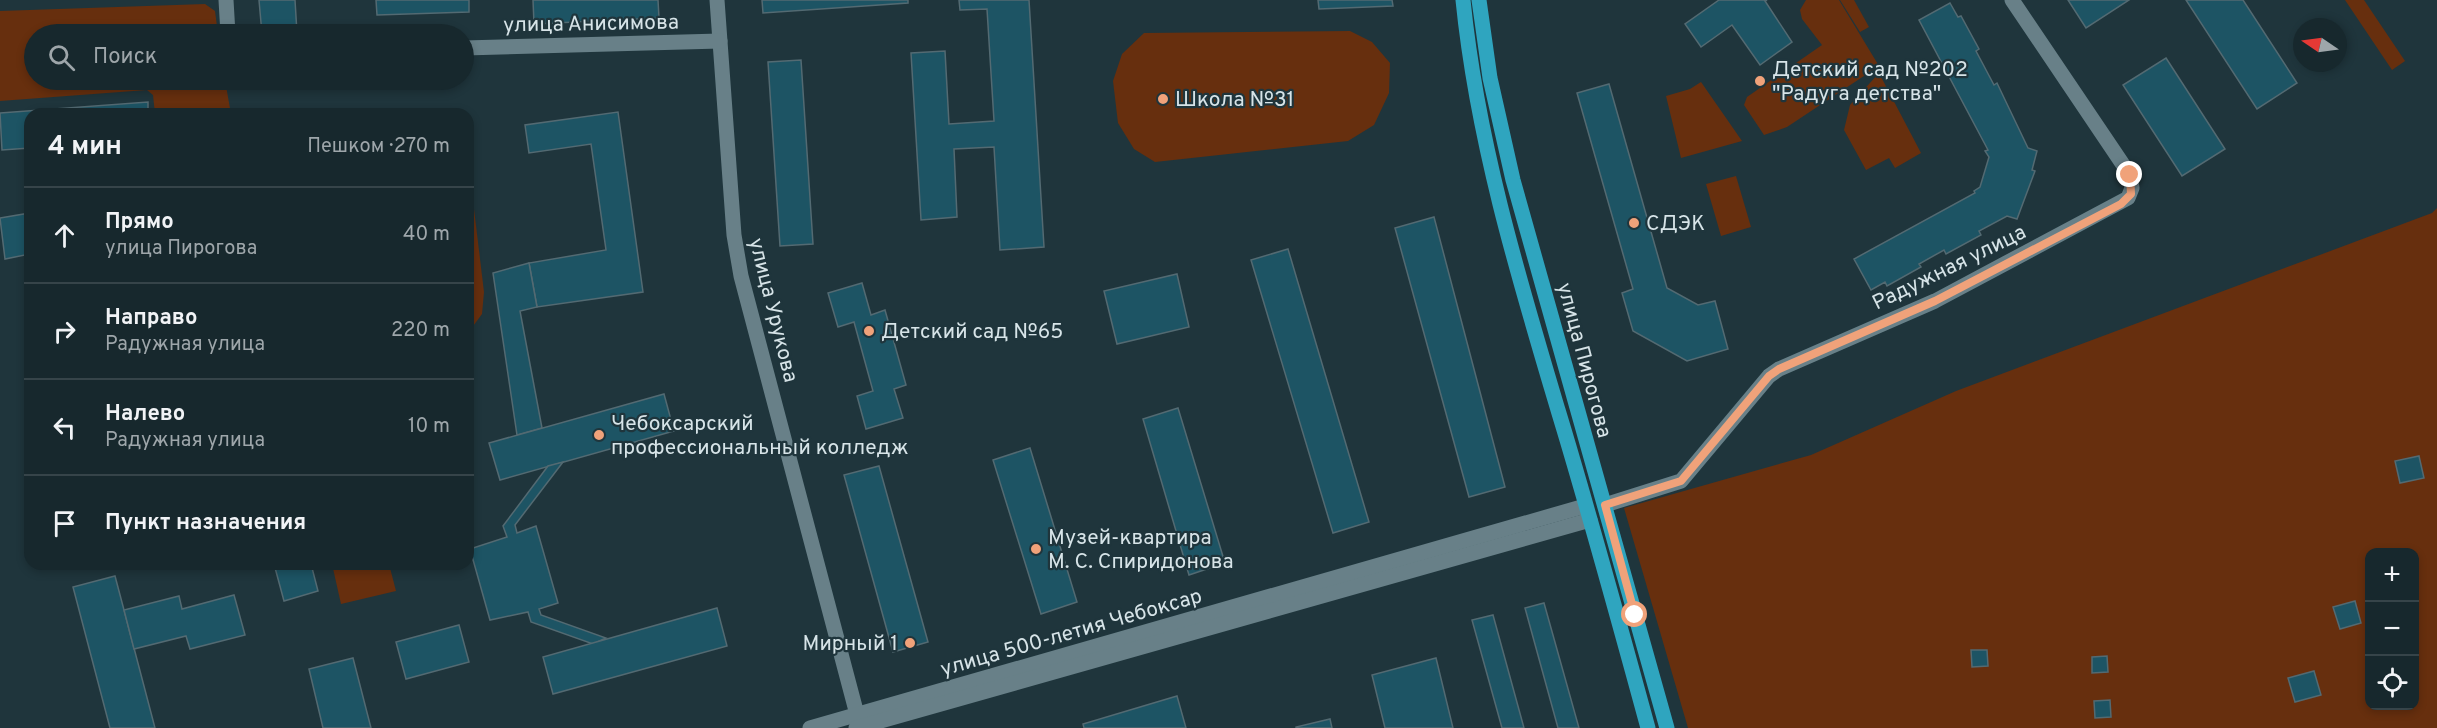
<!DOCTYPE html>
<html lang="ru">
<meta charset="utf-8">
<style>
:root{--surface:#17282d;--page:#203035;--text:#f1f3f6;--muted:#9ea6aa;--line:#364449}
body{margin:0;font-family:Overpass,sans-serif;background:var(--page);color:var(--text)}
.controls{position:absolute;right:18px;bottom:18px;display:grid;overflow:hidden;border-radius:12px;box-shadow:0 3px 9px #0003}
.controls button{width:54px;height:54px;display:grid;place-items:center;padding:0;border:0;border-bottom:2px solid var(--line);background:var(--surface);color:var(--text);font:30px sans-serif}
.compass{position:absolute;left:2293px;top:18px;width:54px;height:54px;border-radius:50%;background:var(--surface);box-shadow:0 3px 9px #0003;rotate:283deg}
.stop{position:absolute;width:18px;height:18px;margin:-14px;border:4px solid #f0a27a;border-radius:50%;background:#fff}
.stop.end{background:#f0a27a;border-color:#fff;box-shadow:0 2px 6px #0008}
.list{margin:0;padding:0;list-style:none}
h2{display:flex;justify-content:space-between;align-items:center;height:78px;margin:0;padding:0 24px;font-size:26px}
h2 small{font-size:20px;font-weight:400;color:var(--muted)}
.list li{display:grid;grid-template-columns:39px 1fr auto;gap:18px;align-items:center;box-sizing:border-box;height:96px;padding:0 24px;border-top:2px solid var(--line)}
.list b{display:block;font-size:22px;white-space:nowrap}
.list p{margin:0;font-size:20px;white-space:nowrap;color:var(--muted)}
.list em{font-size:20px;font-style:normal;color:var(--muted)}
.icon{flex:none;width:33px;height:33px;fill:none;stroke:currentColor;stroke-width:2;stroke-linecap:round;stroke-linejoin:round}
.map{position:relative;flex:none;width:2437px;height:728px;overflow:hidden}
.search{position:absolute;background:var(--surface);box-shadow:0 3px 9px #0003;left:24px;top:24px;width:450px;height:66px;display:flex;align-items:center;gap:15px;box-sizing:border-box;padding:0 21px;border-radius:33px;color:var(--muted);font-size:22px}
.panel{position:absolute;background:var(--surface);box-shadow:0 3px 9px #0003;left:24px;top:108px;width:450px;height:462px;border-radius:18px}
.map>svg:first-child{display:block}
.green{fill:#672f0e;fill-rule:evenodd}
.building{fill:#1d5464;stroke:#536a72;stroke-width:1.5}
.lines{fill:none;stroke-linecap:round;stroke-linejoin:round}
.minor{stroke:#688088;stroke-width:15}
.major{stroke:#2fa5bf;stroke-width:15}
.route{stroke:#f0a27a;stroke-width:8}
.poi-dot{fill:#f0a27a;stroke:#1f353c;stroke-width:2}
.labels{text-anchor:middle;stroke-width:4.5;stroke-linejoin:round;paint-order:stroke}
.street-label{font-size:21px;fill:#d7e4e8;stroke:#1f353c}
.poi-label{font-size:21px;fill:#d7e4e8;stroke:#1f353c;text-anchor:start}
</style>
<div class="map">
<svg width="2437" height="728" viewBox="0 0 2437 728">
<rect width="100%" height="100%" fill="#1f353c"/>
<g class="green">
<polygon points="1806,0 1839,0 1879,66 1787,127 1764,135 1744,105 1747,97 1822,45 1802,19 1800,10"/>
<polygon points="1840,0 1854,0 1869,27 1860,32"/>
<polygon points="2345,0 2364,0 2405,61 2392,70"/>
<polygon points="205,4 215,11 218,34 34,34 34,80 225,80 231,114 155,114 153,95 147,90 0,101 0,11"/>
<polygon points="1350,31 1372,42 1390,63 1389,93 1374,125 1348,141 1155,162 1134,149 1118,123 1113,81 1122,54 1144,33"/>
<polygon points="1879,73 1921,153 1895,168 1889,158 1866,170 1844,130 1850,105"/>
<polygon points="1701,82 1742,141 1681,158 1666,96 1690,89"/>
<polygon points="432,109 442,114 400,114"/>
<polygon points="468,159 484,292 482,314 468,333"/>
<polygon points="1736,176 1751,227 1721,236 1706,184"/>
<path d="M2437,208v520h-749l-64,-220 187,-53 145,-64 476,-178zM2370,552h44v154h-44z"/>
<polygon points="332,564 389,564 396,591 341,604"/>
</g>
<g class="building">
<polygon points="259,0 295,0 297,33 262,34"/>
<polygon points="376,0 469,0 469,12 377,15"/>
<polygon points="533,0 658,0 659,18 534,24"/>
<polygon points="762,0 908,0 908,3 763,13"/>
<polygon points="959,0 1029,0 1044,247 1000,250 994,147 954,149 957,217 921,220 911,53 945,51 949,124 994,121 987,9 960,10"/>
<polygon points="1318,0 1392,0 1393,6 1319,9"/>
<polygon points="1719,0 1767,0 1765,1 1792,42 1760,65 1732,25 1701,47 1685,24"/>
<polygon points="2068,0 2129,0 2086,28"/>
<polygon points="2186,0 2243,0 2297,83 2257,109"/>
<polygon points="1950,3 1958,17 1961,16 1979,49 1976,51 1994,85 1997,83 2028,148 2037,151 2032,170 2035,171 2017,219 2007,216 1979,231 1981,235 1946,254 1944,250 1919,264 1921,267 1887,286 1885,282 1871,290 1854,259 1975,193 1974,191 1980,187 1989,157 1985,151 1988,150 1919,20"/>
<polygon points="2166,58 2225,149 2182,176 2123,85"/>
<polygon points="801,60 813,244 780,246 768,62"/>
<polygon points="1609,84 1667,288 1698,305 1715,301 1728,349 1687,361 1633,331 1622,293 1633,289 1577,93"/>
<polygon points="148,102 148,114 30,114 30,148 2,150 0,113"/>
<polygon points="618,112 643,292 537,307 529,263 606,250 591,144 529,153 525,125"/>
<polygon points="30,213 30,254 5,259 0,218"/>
<polygon points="1434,217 1505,487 1469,497 1395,228"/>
<polygon points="1288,249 1369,522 1333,533 1251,260"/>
<polygon points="529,263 537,307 520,311 542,428 517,435 493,273"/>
<polygon points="1177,274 1189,327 1117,344 1104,291"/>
<polygon points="862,283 871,315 885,310 906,385 894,389 903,418 866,429 857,396 873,391 854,322 838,327 828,293"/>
<polygon points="664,394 674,431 500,480 489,443"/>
<polygon points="1178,408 1225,563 1189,575 1143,419"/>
<polygon points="1030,448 1077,602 1041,614 993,460"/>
<polygon points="2419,456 2424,478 2400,483 2395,461"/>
<polygon points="563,462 515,525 517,533 536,526 558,603 539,609 541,615 606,638 593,644 531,622 528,612 490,620 470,549 507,537 503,526 548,466"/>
<polygon points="879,466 928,642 893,652 844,475"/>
<polygon points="274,564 311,564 318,591 284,601"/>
<polygon points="115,576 124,610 155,728 110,728 73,587"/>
<polygon points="234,595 245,635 190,649 186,636 134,649 124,610 179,596 182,609"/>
<polygon points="2355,601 2361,623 2340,629 2333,607"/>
<polygon points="1544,603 1579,728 1558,728 1525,608"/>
<polygon points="717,608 727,646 553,694 543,657"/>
<polygon points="1493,615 1524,728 1502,728 1472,620"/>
<polygon points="459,625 469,662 406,679 396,642"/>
<polygon points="1971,650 1987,650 1988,666 1972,667"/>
<polygon points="2107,656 2108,672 2092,673 2092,657"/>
<polygon points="353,658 371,728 323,728 309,669"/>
<polygon points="1436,658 1453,728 1385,728 1372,675"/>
<polygon points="2314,671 2321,695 2295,702 2288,678"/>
<polygon points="1177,696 1186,728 1084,728 1083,724"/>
<polygon points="2110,700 2111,717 2095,718 2094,701"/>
<polygon points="1330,719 1332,728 1296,728 1296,727"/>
</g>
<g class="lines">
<g class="minor">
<polyline points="226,0 228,34"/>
<polyline points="717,0 734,235 741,276 859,722"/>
<polyline points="464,48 720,41"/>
<polyline points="1605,505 1681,481 1769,376 1779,369 1935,301 2128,198 2132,188 2130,175 2012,0"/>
<polyline points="810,728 1585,506"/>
<polyline points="856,728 1590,520"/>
</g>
<g class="major">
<path d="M1463,0c14,140 55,276 95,410 32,105 61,212 90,318"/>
<polyline points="1479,0 1490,78 1513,180 1667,728"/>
</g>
</g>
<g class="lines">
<polyline class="route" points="1635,615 1605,505 1681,481 1769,376 1779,369 1935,301 2121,204 2131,194 2130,175"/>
</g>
<g class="poi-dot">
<circle cx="1760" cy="81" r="6"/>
<circle cx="1163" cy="99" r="6"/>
<circle cx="1634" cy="223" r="6"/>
<circle cx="869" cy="331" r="6"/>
<circle cx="599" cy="435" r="6"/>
<circle cx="1036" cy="549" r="6"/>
<circle cx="910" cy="643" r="6"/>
</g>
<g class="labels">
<g class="street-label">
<text transform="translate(591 23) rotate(-1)" y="7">улица Анисимова</text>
<text transform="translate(1949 267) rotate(-26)" y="7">Радужная улица</text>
<text transform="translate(774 310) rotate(76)" y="7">улица Урукова</text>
<text transform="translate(1585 360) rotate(75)" y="7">улица Пирогова</text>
<text transform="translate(1071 632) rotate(-16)" y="7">улица 500-летия Чебоксар</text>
</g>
<g class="poi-label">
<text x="1772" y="76">Детский сад №202<tspan x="1772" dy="24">"Радуга детства"</tspan></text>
<text x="1175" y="106">Школа №31</text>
<text x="1646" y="230">СДЭК</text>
<text x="881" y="338">Детский сад №65</text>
<text x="611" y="430">Чебоксарский<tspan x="611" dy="24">профессиональный колледж</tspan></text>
<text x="1048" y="544">Музей-квартира<tspan x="1048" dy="24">М. С. Спиридонова</tspan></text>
<text x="898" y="650" text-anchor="end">Мирный 1</text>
</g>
</g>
</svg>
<div class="controls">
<button>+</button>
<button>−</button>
<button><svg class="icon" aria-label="locate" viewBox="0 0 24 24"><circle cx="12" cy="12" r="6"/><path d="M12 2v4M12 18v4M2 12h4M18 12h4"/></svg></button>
</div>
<svg class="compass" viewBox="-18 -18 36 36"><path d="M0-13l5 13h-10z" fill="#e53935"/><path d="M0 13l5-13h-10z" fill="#9ea6aa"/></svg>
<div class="stop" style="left:1635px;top:615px"></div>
<div class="stop end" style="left:2130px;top:175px"></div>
<div class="search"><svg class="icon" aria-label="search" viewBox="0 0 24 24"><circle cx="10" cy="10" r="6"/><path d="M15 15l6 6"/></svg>Поиск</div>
<section class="panel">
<h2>4 мин<small>Пешком · 270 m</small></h2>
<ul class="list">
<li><svg class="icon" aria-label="ahead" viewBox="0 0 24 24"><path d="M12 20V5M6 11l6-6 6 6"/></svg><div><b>Прямо</b><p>улица Пирогова</p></div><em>40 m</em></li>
<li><svg class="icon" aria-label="right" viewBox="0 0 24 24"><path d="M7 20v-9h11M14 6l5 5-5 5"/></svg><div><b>Направо</b><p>Радужная улица</p></div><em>220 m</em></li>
<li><svg class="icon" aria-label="left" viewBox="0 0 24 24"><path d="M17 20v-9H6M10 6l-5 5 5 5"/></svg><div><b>Налево</b><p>Радужная улица</p></div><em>10 m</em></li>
<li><svg class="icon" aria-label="arrive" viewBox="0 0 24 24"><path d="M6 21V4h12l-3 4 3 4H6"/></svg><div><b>Пункт назначения</b></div></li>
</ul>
</section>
</div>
